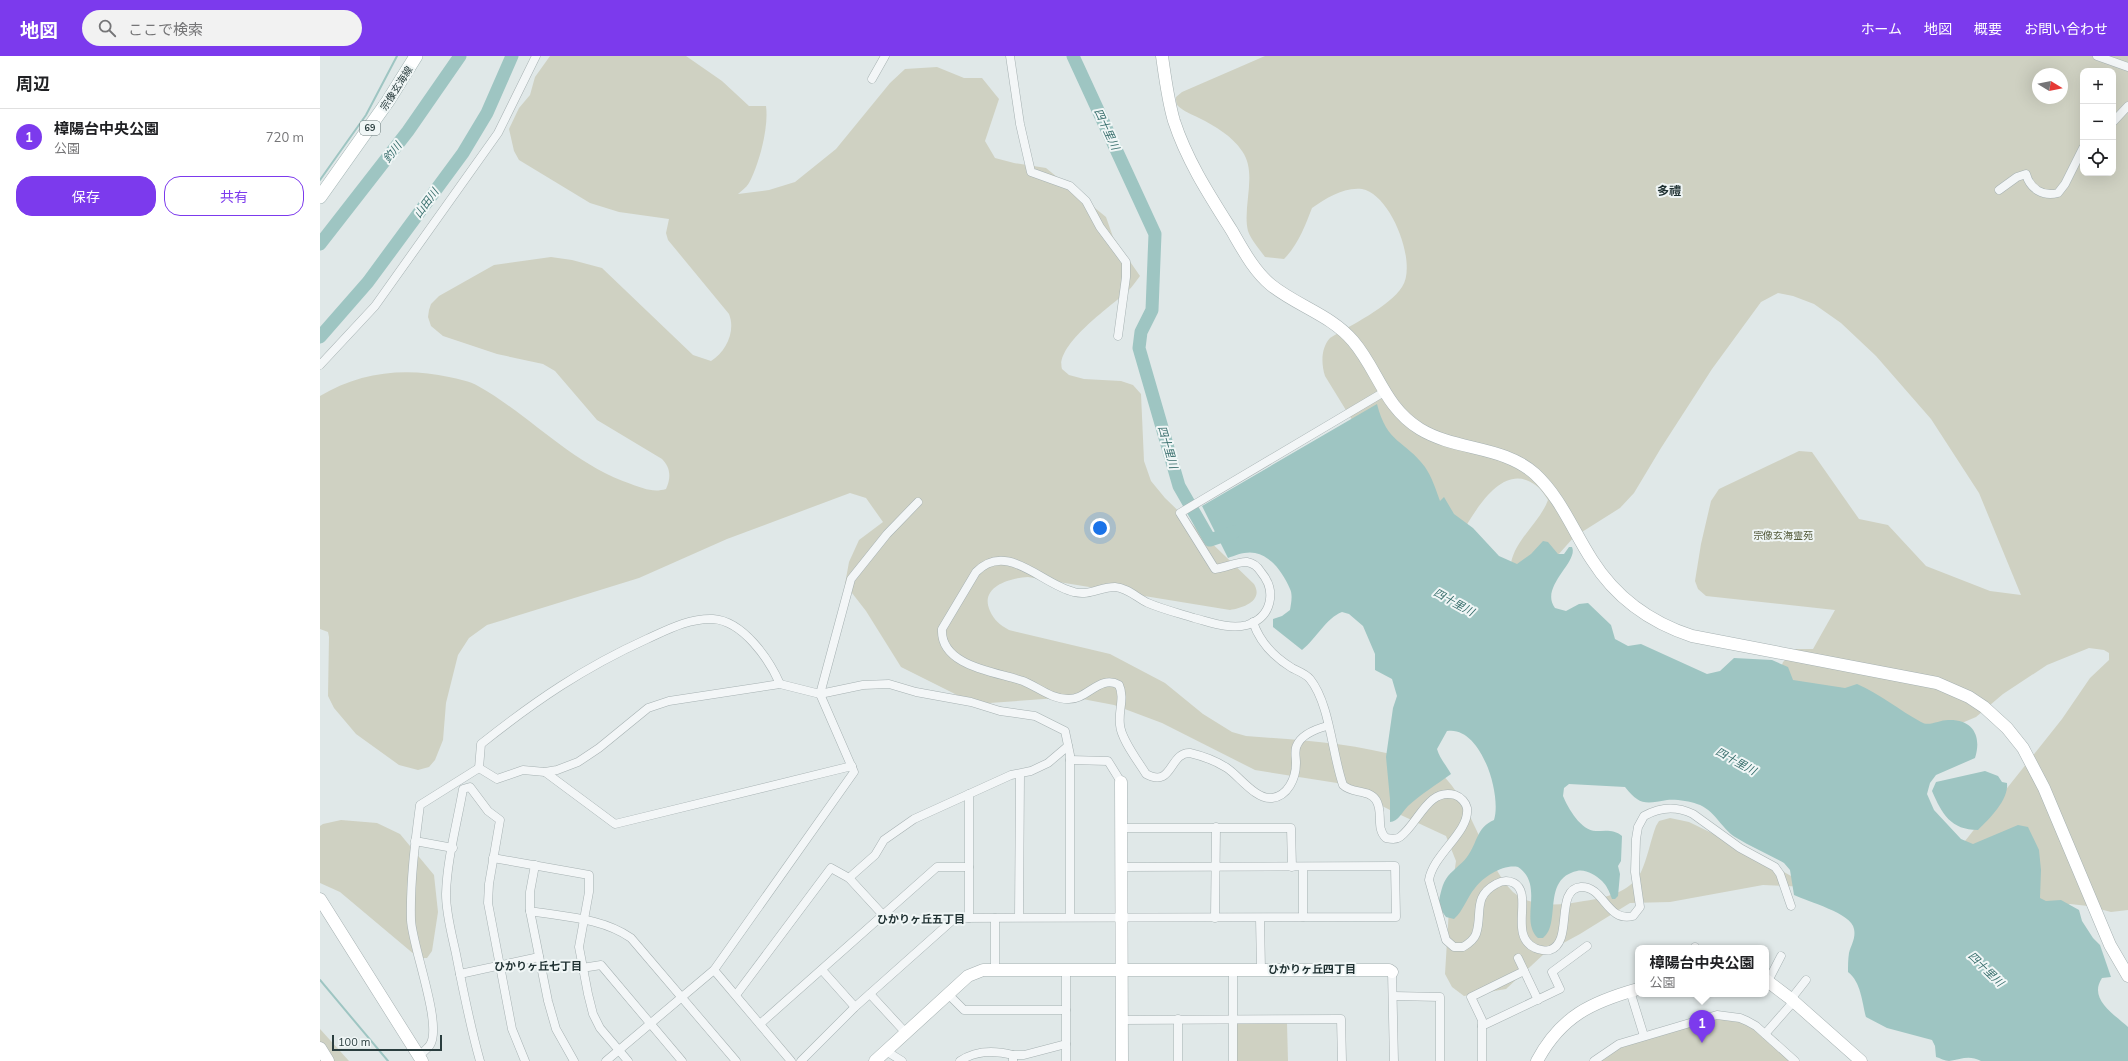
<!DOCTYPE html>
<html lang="ja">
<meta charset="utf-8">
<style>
:root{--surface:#fff;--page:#f2f2f2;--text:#202124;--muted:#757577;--line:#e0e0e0;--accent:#7c3aed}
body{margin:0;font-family:Mulish,"Noto Sans JP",sans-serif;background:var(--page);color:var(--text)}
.controls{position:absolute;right:12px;top:12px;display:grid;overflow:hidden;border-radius:8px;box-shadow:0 4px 16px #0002}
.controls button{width:36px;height:36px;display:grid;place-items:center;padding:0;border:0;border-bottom:1px solid var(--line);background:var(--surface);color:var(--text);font:20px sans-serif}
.compass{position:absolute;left:1712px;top:12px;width:36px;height:36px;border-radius:50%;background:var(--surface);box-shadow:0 4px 16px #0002;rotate:100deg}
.scale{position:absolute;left:12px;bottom:10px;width:110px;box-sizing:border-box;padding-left:4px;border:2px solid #2a3d3e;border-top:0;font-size:11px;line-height:14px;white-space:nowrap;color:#2a3d3e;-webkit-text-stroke:3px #f0f6f6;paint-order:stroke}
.you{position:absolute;left:780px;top:472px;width:14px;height:14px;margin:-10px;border:3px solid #fff;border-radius:50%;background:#1a73e8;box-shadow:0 0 0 6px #1a73e833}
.badge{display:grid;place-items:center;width:26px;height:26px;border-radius:50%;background:var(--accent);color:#fff;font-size:13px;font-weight:700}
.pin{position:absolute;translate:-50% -33px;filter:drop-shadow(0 1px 2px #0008)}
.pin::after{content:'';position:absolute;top:21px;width:14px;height:12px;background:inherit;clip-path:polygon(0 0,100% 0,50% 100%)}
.popup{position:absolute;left:1315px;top:889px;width:134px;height:52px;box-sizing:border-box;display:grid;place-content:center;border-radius:8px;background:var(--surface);filter:drop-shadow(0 1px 3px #0005);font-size:13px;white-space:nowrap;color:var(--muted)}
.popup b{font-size:15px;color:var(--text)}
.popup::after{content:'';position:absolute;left:50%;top:100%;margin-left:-8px;border:8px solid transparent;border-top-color:var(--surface)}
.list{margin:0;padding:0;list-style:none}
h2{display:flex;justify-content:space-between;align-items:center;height:52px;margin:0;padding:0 16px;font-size:17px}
h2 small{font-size:13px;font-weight:400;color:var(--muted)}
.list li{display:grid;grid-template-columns:26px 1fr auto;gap:12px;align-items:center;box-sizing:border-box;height:56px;padding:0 16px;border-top:1px solid var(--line)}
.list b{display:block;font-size:15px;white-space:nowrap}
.list p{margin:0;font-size:13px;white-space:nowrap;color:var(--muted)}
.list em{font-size:13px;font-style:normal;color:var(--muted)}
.actions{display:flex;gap:8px;padding:12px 16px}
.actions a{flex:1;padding:9px 0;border:1px solid var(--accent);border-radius:16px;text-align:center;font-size:14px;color:var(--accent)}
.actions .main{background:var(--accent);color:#fff}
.icon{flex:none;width:22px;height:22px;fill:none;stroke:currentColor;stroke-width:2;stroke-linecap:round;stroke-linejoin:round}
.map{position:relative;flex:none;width:1808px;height:1005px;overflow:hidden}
header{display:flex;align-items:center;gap:24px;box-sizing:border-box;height:56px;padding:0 20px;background:var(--accent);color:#fff}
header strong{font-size:19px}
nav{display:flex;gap:22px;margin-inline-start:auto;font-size:14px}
.search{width:280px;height:36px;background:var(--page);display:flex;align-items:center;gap:10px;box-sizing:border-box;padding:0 14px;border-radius:22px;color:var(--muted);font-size:15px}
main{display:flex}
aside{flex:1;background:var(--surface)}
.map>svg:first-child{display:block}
.green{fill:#cfd1c2;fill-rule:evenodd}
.water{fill:#9ec5c2}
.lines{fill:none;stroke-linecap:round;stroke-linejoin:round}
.stream{stroke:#9ec5c2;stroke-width:2}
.river{stroke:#9ec5c2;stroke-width:13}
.street-casing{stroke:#a6b1b2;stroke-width:9}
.secondary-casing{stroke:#a6b1b2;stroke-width:13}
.primary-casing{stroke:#a1b3b3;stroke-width:14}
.street{stroke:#f3f6f7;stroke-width:8}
.secondary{stroke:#fff;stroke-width:12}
.primary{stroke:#fff;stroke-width:13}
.labels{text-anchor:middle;stroke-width:4;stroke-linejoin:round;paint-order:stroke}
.shield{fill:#f0f6f6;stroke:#657475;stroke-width:1}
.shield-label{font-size:9px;font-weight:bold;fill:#2a3d3e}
.street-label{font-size:10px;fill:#2a3d3e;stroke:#f0f6f6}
.park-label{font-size:10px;fill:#525939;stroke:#f0f6f6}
.water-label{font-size:11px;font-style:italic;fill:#386e6c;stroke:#f0f6f6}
.neighbourhood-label{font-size:11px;font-weight:bold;fill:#1c2e2f;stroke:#f0f6f6}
.quarter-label{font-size:12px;font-weight:bold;fill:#1c2e2f;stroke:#f0f6f6}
</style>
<header>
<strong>地図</strong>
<div class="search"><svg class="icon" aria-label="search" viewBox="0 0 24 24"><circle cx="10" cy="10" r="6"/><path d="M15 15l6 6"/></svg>ここで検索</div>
<nav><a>ホーム</a><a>地図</a><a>概要</a><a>お問い合わせ</a></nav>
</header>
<main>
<aside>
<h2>周辺<small></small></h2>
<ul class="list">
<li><span class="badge">1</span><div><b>樟陽台中央公園</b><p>公園</p></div><em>720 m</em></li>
</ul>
<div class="actions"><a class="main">保存</a><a>共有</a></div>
</aside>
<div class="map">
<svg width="1808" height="1005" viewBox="0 0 1808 1005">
<rect width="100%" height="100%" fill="#e0e8e8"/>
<g class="green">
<path d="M230,0h136l36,25 27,25h17c3,21 -7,59 -17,77 -3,5 -8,8 -11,11l31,-4 26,-8 41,-33 54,-66 15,-14 32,-2 27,11h18l17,21 -14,42 10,17 19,5 32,5 60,49 7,20 27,39c-4,5 -8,11 -12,15 -17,15 -73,54 -66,78l7,6 15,4 37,2 12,4 8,9 3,67 7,20 14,17 89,86c10,17 -11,24 -24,26l-202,-33c-19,1 -49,10 -38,34 4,9 10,14 19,19l101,24 55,29 38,31 29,18 14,4c53,4 108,7 159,22 8,3 18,4 26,8 12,6 23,22 30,33 14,24 35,82 56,96 19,13 46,10 67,6 21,-3 47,-9 57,-29 6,-12 10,-33 15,-46l3,-5 11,-3 19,4 33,16 89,49 -48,-2 -93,17 -40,1 -50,31 -35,19 -39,36 -42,7 -12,-9 -7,-13 4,-65 7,-48 -10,-25 -56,-26 -53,-27 -82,-13 -93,-47 -48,-18 -42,-8 -97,7 -74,-37 -35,-56 -21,-27 4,-22 10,-22 24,-18 -17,-24 -16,-5 -123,46 -88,39 -152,47 -18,13 -11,17 -12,48 -3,37 -8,20 -6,7 -11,3 -19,-5 -43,-31 -22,-26 -6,-12 1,-59 -1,-5 -8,-3v-233c39,-24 85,-29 129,-19 9,2 21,4 29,9 52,29 94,78 153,98 11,4 22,9 35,5 5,-11 5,-21 -4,-30l-65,-39 -42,-49 -12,-7 -46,-10 -54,-18 -12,-10 -3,-9 1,-7 2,-6 8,-8 55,-31 57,-8 21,3 30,8 91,87 18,6c15,-9 25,-30 18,-47l-61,-74 -2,-7 3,-14 -50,-7 -29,-9 -71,-43 -5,-9 -5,-22 10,-21 11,-13 5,-18z"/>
<path d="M945,0h863v854l-17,2 -23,-6 -18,-2 -28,10 -77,-73 97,-122 28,-41 19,-18v-7l-5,-3 -15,-2 -42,17 -44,29 -27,23 -26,11 -79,55 -90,-115 2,-6 13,-13h17l22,-39 -129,-14 -8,-7 -3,-8 6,-37 10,-43 8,-12 80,-38 13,1 47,67 29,6 38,41 64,25 31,4 -42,-102 -48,-74 -55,-63 -35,-33 -27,-19 -21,-8 -15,-3 -17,9 -49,67 -51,79 -27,45 -14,15 -46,29 -16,18 -20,17 -27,-9c5,-25 28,-39 37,-63 -7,-11 -10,-15 -22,-20 -35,-12 -64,55 -79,80l-87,-127 -35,-57c-4,-13 -4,-28 5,-38 21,-13 59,-31 72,-51 16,-23 -11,-93 -40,-98 -19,-2 -35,9 -50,19 -7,18 -14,37 -28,51l-19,-2c-5,-7 -14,-17 -17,-26 -6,-25 10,-58 -6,-80 -10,-15 -27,-25 -43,-33 -6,-3 -16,-7 -21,-12 -2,-2 -2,-6 -2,-9l6,-5zM1763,15h30v102h-30zM1718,18h24v24h-24z"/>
<polygon points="21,764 57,767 80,778 114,819 118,856 112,895 107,902 101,902 95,899 20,836 0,827 0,770 3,768"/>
<polygon points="1396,963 1419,965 1431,971 1471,1005 1279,1005 1302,990"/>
<polygon points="919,967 967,967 968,1005 917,1005 916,969"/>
<polygon points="0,973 29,1005 0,1005"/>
</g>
<g class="water">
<path d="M1057,348c10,40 28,36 48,63 7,10 11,23 15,34l4,-4 10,17 19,14 26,28 18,8 14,-10 12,-13 5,1 10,12h6l5,-7h3c7,15 -33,40 -17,61l11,3 13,-7 9,-1 23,22 4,14 13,7 13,-2 66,30 13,-3 14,-13 38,2 16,7 5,13 52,8 12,-4c23,10 42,26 64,38 8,5 18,-2 27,-2 25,-1 34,16 27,38l-39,17 -6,8 -3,11 7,16 27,29 12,5 45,-19 10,2 11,23 2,20 -1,28 6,3 15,-1 18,10 3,11 11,17 7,7 11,32 -9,1c-14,21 12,36 26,49v34h-147c-12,-6 -19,-2 -32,0 -4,0 -9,-3 -13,-4l-1,-11 -3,-6 -45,-12 -21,-11c-4,-15 -5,-35 -18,-45 0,-6 0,-13 1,-19 2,-8 7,-15 5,-24 -2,-16 -46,-27 -60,-34l-4,-25 -6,-7c-16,-9 -33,-16 -49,-26 -14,-9 -21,-28 -38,-33 -8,-3 -22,-5 -30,-4 -22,4 -28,5 -42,-13l-56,-3 -5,4 -1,8c5,12 18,35 33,35 9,0 18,-2 26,5l-1,25 -3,5 2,8 -2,22 -3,3h-3c-3,-8 -5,-13 -10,-18 -7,-6 -16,-12 -25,-10 -36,8 -15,53 -34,67h-5c-19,-17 7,-53 -20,-71 -14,-3 -34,9 -43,21 -8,9 -11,22 -21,31l-8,-2 -8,-11c2,-9 3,-19 8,-27 5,-8 15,-14 21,-22 11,-15 9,-29 27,-37 8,-25 -13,-95 -47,-89l-10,18c3,10 9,16 14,25 -15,11 -30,20 -43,32 -6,6 -10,16 -18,16v-23l-4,-42 7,-49 4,-12 -5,-17 -17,-9v-16l-12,-28 -14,-12 -7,-2c-16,6 -26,27 -40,38l-29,-23v-8l9,-3 8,-6c1,-6 3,-15 0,-21 -6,-14 -18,-33 -35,-36 -9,-2 -19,2 -27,5l-26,-52z"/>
<path d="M1665,715l13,5 4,6 5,1c2,17 -18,36 -29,47 -27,0 -36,-16 -46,-39l4,-9z"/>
</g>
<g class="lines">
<g class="stream">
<polyline points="0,124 46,59 77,0"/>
<polyline points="0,924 68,1005"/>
</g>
<g class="river">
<polyline points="753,0 835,178 832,254 821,276 819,292 859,430 890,484 914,476"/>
<polyline points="0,188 88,75 140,0"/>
<polyline points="0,281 48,226 143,97 167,57 192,0"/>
</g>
<defs>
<g id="street">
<polyline points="690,0 700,68 711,116 750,130 766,145 780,171 806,206 806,221 798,280"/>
<polyline points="1777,0 1808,11"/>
<polyline points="552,23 565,0"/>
<polyline points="1793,66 1808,50"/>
<path d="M1679,134l18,-13 9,-3c4,15 17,23 32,19l7,-9 18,-36"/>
<polyline points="0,309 55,250 178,77 216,0"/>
<path d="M933,566c7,21 21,35 39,46 6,3 14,6 18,11 20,25 22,75 33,106 9,9 26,4 33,15 8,12 -1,28 10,38 5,1 10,2 14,-1 18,-13 28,-50 55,-42 6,2 11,8 12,13 3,24 -34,46 -38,72l17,60 8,7h9c5,-3 11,-7 13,-13 7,-20 -4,-37 20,-50 5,-3 12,-4 18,-1 20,11 -6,53 21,65 4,2 11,3 15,2 24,-8 4,-61 31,-63 23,-1 26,36 52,29l7,-9 -5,-35 1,-33 2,-12 6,-11c16,-9 33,-10 49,-2l47,34 35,19 5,7 11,32"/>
<path d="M1007,670c-11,3 -25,8 -30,19 -3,5 -1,12 -1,18 0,15 -8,33 -24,35 -16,2 -33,-22 -45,-30 -11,-7 -24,-12 -37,-15 -21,-1 -17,36 -44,21 -8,-13 -25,-35 -26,-49 -2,-14 5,-27 -1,-40 -19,-11 -32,15 -51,14 -17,0 -30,-12 -45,-18 -25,-9 -83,-14 -81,-52l34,-57c31,-32 66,13 98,20 15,4 26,-5 41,-5 13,1 22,11 33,16 14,6 30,10 46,15 16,4 36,12 53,7 25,-8 30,-34 14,-53 -3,-5 -8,-9 -14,-10 -8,-1 -22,6 -32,7l-35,-56 204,-121"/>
<polyline points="750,704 788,705 801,726"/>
<polyline points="159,712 177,723 203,714 225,716 237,714 258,706 279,692 328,652 349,645 460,628 500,638 543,629 569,628 596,636 651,646 680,655 715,660 745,675 750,699 750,861"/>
<path d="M159,712l2,-24c54,-43 102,-76 166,-105 20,-9 42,-21 66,-20 30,2 56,40 67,65"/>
<polyline points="225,716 295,768 532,710"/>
<polyline points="649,738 649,862"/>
<polyline points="801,772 971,772 972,811"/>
<polyline points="95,785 133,792"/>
<polyline points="173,802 269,819 269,836 259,891 268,938 273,958 280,972 308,1005"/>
<polyline points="215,809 210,836 210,855 228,945 236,973 254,1005"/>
<polyline points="983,811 983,861"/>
<polyline points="529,822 555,799 564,784 594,763 691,719 711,715 728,707 748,690"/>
<path d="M210,855c35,6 72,7 101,27l105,123"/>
<polyline points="699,861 700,718"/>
<polyline points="675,862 675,914"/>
<polyline points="895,862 896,771"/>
<polyline points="940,862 941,914"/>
<polyline points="1375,891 1375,892"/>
<polyline points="1198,902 1218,944"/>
<polyline points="262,912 281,909 362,1005"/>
<polyline points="394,914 471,1005"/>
<polyline points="502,914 535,951"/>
<polyline points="1072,916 1074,1005"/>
<polyline points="140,918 219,901"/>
<polyline points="1448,925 1461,900"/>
<polyline points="1310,935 1324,980"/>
<polyline points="550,938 585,976"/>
<polyline points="628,938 644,954 746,954"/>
<polyline points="416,939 511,812 529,822 563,859"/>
<polyline points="1074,940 1120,941 1120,1005"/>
<polyline points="1471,943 1486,924"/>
<polyline points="858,963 858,1005"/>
<polyline points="802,964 1021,963 1022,1005"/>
<polyline points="440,968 617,811 649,811"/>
<polyline points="1162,970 1240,933 1232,916 1267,890"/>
<polyline points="1445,978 1474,945"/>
<polyline points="566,995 582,1005"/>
<path d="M99,1000c3,-3 8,-7 11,-11 13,-20 -18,-99 -19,-125 -1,-38 4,-77 9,-115l59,-37"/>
<path d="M160,1005c-10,-35 -17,-71 -24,-107 -4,-19 -10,-40 -10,-60 1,-35 11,-70 17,-105l7,-2 18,24 12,9 -11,64 -1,19 24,126 13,32"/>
<polyline points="286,1005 394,914 534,716 500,638 531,523 567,478 598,446"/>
<polyline points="481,1005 535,951 635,862 1076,861 1075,810 801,811"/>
<path d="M640,1005c16,-11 34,-11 53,-6"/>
<polyline points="693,1005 693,999 704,999 746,988"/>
<polyline points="746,1005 746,914"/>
<polyline points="913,1005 913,914"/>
<polyline points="1162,1005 1162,964 1151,941 1204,915"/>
<polyline points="1274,1005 1299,988 1397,959 1420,962 1427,965 1436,970 1475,1005"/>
</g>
<g id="secondary">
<path d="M842,0c3,21 6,45 12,65 13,40 36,75 58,110 11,19 22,40 39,54 26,21 60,30 82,56 25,29 31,66 67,88 36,22 83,16 115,45 26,24 38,57 57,86 24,38 57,62 100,76l245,47 32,14 15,10 23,21 16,20 21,40 66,157 18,31"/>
<polyline points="801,726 802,1005"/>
<polyline points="0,843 102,1005"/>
<polyline points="1446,924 1471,943 1541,1005"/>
<polyline points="0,992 8,1005"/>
<polyline points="555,1005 648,920 663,914 1069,914 1072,916"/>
<path d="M1217,1005c24,-45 55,-59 101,-72"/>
</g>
<polyline id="primary" points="0,141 68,45 96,0"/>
</defs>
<use href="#street" class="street-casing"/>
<use href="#secondary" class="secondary-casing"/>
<use href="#primary" class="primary-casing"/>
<use href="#street" class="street"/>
<use href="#secondary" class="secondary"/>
<use href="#primary" class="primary"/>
</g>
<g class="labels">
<rect class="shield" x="40" y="65" width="20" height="14" rx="3"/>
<g class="shield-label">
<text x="50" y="75">69</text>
</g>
<g class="street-label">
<text transform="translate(76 32) rotate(-57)" y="4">宗像玄海線</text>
</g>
<g class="park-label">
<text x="1463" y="483">宗像玄海霊苑</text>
</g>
<g class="water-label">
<text transform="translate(787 73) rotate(65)" y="4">四十里川</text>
<text transform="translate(72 96) rotate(-52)" y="4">釣川</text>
<text transform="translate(106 147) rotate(-54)" y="4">山田川</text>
<text transform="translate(848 391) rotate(74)" y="4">四十里川</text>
<text transform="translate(1134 546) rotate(29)" y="4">四十里川</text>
<text transform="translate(1416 705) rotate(29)" y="4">四十里川</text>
<text transform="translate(1666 913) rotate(44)" y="4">四十里川</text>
</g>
<g class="neighbourhood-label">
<text x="601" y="867">ひかりヶ丘五丁目</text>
<text x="218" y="914">ひかりヶ丘七丁目</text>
<text x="992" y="917">ひかりヶ丘四丁目</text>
</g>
<g class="quarter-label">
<text x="1349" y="139">多禮</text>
</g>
</g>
</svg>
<div class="controls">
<button>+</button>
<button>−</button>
<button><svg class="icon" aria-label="locate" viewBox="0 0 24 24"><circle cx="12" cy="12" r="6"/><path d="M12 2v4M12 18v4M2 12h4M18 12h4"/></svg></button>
</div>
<svg class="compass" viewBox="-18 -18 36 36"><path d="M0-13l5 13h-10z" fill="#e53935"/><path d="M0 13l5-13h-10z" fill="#757577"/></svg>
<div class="scale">100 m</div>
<div class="you"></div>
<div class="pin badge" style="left:1382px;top:987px">1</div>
<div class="popup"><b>樟陽台中央公園</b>公園</div>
</div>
</main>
